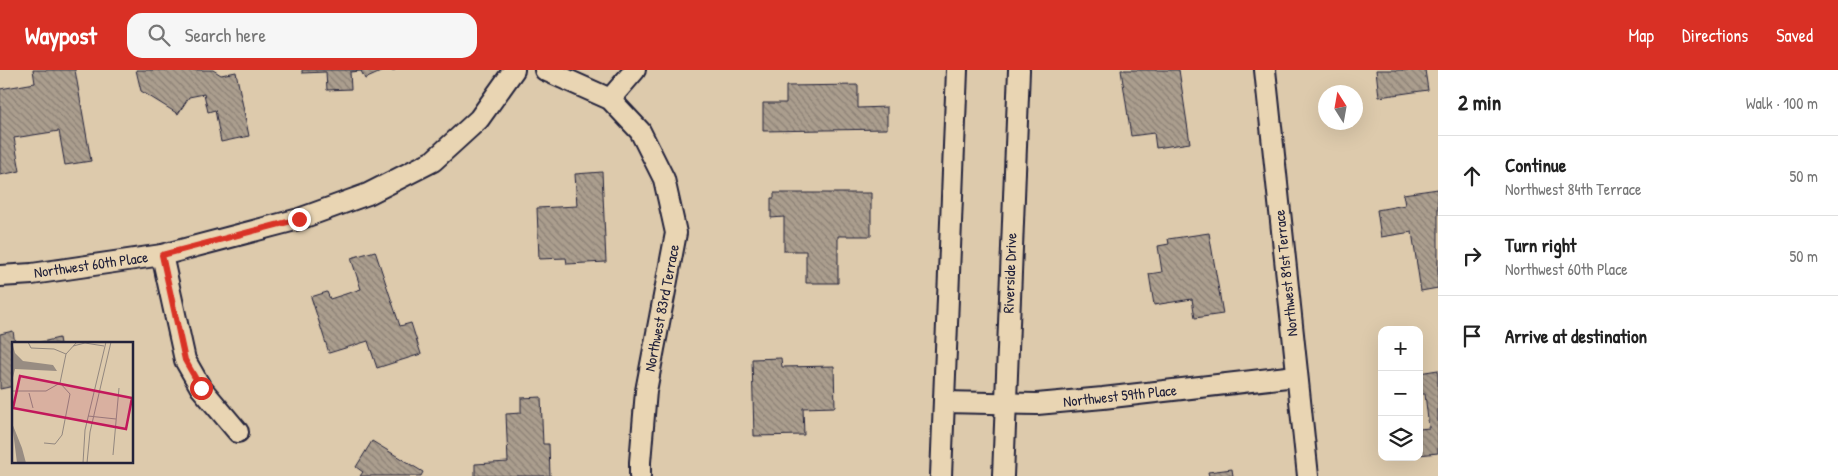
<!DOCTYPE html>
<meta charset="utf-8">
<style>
:root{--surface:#fff;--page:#f6f6f6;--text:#222;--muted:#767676;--line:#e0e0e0;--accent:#d93025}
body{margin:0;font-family:"Patrick Hand",sans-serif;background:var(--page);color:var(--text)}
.controls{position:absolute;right:15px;bottom:15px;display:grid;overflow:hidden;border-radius:10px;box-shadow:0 5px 20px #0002}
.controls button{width:45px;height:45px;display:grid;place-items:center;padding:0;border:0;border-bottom:1px solid var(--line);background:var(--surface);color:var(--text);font:25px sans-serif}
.compass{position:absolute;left:1318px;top:15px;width:45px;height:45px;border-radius:50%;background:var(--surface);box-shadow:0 5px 20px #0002;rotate:349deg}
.stop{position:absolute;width:15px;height:15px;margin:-11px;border:4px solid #d93025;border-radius:50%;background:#fff}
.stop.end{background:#d93025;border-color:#fff;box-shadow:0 1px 5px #0008}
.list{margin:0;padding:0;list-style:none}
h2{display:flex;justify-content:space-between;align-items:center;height:65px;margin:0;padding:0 20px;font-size:21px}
h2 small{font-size:16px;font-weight:400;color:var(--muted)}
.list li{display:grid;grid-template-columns:32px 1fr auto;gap:15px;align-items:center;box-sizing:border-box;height:80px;padding:0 20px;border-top:1px solid var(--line)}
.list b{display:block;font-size:19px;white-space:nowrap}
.list p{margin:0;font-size:16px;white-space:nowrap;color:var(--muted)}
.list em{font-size:16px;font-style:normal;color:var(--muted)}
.icon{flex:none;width:28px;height:28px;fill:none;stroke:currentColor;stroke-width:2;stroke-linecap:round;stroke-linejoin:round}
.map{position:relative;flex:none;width:1438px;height:406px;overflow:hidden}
header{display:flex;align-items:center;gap:30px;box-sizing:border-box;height:70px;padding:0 25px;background:var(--accent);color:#fff}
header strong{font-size:24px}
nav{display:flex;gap:28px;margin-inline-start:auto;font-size:18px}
.search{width:350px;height:45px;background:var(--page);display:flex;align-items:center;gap:12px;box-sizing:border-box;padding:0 18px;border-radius:15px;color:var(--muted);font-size:19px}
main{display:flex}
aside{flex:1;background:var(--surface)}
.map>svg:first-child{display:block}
.building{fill:url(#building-back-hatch);stroke:#22223b}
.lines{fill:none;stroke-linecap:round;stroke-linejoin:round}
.minor-casing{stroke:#22223b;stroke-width:24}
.minor{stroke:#e9d5b3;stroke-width:20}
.route{stroke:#d93025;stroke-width:6}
.labels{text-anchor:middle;stroke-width:4;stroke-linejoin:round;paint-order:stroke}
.street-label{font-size:15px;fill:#22223b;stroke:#e9d5b3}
.inset-road{fill:none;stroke:#92877f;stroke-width:1}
.view{fill:#c2185b;fill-opacity:0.15;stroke:#c2185b;stroke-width:2.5}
.inset-edge{fill:none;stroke:#22223b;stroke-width:2.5}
</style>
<header>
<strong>Waypost</strong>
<div class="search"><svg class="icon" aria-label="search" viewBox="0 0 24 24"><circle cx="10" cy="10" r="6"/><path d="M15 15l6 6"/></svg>Search here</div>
<nav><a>Map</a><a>Directions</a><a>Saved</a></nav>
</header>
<main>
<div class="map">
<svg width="1438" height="406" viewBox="0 0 1438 406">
<defs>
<pattern id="building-back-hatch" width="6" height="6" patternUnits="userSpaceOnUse" patternTransform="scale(1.25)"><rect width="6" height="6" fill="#ab9e8e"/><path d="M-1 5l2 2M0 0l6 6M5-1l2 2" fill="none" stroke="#8b8075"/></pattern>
</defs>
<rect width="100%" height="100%" fill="#ddcaac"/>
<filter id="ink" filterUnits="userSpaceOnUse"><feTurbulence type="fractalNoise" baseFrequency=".02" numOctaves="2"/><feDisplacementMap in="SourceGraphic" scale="10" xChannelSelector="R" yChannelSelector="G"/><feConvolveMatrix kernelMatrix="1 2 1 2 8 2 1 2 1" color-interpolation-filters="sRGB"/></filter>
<g filter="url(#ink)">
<g class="building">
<polygon points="33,0 75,0 91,91 65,95 59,61 14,68 20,101 0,105 0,19 35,13"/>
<polygon points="136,0 213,0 221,5 236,2 249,66 221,72 215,40 208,42 204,24 189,27 178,44 141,21"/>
<polygon points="302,0 395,0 385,0 365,9 361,1 350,2 351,19 327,20 326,2 302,3"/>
<polygon points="1121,0 1179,0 1190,73 1156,78 1154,63 1131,66"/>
<polygon points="1376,0 1425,0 1428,20 1379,27"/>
<polygon points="858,15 858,38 887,37 887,59 763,61 763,33 786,33 786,16"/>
<polygon points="602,102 606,192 567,194 566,188 539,189 537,138 577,136 575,104"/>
<polygon points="1438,119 1438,218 1421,221 1412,162 1381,167 1377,140 1405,135 1403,124"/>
<polygon points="774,123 871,123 871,166 838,166 838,213 806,213 806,181 784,181 784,147 771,148 771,128 774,128"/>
<polygon points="1209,163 1223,244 1195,248 1192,229 1154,235 1149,204 1162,202 1158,176 1169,174 1168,169"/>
<polygon points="375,181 400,256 411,253 421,284 377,298 368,271 329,283 311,227 327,222 330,229 361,219 351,188"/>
<polygon points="13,261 15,274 14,274 14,316 0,319 0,264"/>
<polygon points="59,268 60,274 33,274"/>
<polygon points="781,288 782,297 834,296 835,337 803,338 804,365 754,366 752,289"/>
<polygon points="1438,300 1438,383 1419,385 1419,359 1429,358 1425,324 1419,324 1419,303"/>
<polygon points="541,327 543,374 549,374 550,406 475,406 475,394 508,392 506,344 521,343 521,328"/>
<polygon points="372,371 423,402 421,406 360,406 363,402 356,397"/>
<polygon points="1232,399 1233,406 1209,406 1208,402"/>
</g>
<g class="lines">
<defs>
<g id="minor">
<polyline points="545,0 610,29 640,61 664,109 676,163 646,321 640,392 640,406"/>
<polyline points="1265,0 1308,406"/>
<polyline points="610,29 635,0"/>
<polyline points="162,185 185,290 201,318 238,362"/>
<polyline points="0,206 32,204 162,185 299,149 368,124 433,91 479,49 514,0"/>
<polyline points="944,332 1037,334 1103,328 1296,306"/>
<polyline points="941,406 957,0"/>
<polyline points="1003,406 1019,0"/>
</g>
</defs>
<use href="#minor" class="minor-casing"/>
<use href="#minor" class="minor"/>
</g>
</g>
<g class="lines" filter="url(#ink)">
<polyline class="route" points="201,318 185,290 162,185 299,149"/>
</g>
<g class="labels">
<g class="street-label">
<text transform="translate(91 195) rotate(-8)" y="5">Northwest 60th Place</text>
<text transform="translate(1010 203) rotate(-88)" y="5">Riverside Drive</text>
<text transform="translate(1286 203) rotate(-96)" y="5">Northwest 81st Terrace</text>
<text transform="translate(662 238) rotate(-79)" y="5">Northwest 83rd Terrace</text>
<text transform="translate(1120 326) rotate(-6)" y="5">Northwest 59th Place</text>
</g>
</g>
<g transform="translate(12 272)">
<rect width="121" height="121" fill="#ddcaac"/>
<path d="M0,0l3,11 8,8 30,4 4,6 -42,-2 -3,13zM0,81l10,25 4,15h-9z" fill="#988c82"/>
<path class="inset-road" d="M16,0l3,6 23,1 12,5M61,4l12,-3 19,3M0,49h34l14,-8M17,51l4,15M76,74l28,3M32,101l11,1 7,-9 8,-41 -10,-11 6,-29 11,-12M101,113l6,-67M71,121l2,-33 21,-88M75,121l3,-31 21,-90"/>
<path class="view" d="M8,34l112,22 -6,31 -113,-21z"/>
<rect width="121" height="121" class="inset-edge"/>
</g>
</svg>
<div class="controls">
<button>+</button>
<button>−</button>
<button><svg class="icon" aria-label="layers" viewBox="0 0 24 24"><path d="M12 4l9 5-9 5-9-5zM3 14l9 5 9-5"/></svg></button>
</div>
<svg class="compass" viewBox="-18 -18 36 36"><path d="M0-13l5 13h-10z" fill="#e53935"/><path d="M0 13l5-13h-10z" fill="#767676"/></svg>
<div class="stop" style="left:201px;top:318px"></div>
<div class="stop end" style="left:299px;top:149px"></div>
</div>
<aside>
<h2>2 min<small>Walk · 100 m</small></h2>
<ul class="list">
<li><svg class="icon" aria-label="ahead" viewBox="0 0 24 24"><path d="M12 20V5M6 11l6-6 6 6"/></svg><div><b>Continue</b><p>Northwest 84th Terrace</p></div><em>50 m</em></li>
<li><svg class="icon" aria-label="right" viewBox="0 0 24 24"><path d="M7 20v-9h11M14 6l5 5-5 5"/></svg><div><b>Turn right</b><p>Northwest 60th Place</p></div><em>50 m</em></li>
<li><svg class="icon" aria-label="arrive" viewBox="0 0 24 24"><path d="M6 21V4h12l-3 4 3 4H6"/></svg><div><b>Arrive at destination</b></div></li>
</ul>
</aside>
</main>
